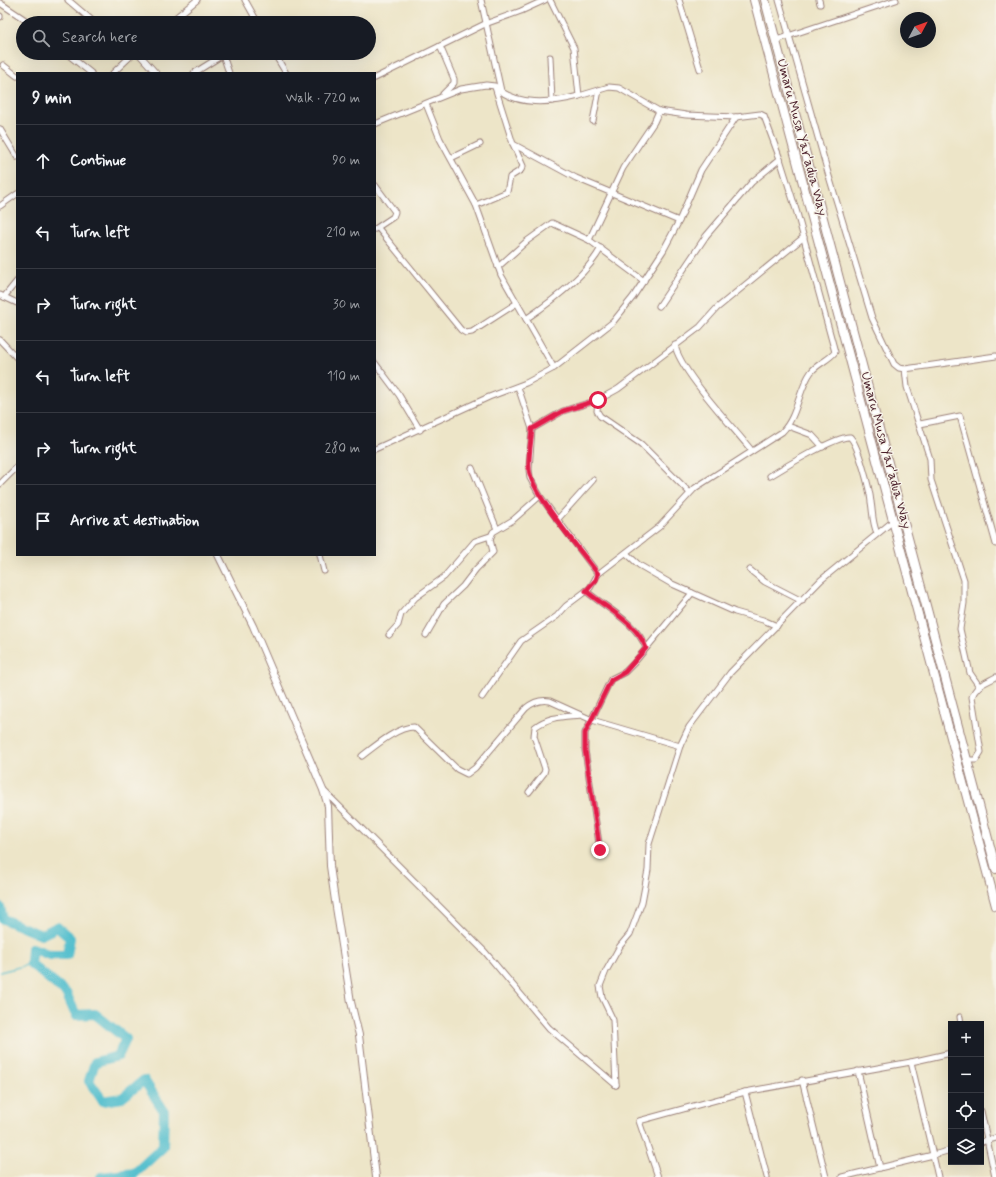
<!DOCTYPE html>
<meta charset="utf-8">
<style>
:root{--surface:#171b24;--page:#242831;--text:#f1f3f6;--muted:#9ea1a6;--line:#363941}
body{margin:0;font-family:Mynerve,sans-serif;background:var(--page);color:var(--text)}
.controls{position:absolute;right:12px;bottom:12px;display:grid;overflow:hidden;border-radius:0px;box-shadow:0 4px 16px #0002}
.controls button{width:36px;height:36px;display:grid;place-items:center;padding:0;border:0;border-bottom:1px solid var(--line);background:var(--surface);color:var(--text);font:20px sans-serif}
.compass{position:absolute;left:900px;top:12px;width:36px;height:36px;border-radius:50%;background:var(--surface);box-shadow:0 4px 16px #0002;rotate:49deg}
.stop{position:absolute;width:12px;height:12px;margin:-9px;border:3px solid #e11d48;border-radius:50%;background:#fff}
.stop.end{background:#e11d48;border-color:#fff;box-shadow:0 1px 4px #0008}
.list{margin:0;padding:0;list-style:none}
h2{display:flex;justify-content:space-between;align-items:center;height:52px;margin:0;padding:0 16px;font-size:17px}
h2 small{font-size:13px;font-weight:400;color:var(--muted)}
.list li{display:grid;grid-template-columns:26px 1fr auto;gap:12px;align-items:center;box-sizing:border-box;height:72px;padding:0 16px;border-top:1px solid var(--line)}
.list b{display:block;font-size:15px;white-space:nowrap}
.list em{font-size:13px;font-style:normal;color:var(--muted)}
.icon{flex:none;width:22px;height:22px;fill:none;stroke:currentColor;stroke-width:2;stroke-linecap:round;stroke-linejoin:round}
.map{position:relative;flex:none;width:996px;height:1177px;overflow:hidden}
.search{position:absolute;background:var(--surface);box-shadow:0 4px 16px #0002;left:16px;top:16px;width:360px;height:44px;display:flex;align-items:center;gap:10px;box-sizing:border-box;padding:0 14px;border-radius:22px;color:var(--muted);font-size:15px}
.panel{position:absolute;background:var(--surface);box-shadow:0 4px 16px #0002;left:16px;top:72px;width:360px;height:484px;border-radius:0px}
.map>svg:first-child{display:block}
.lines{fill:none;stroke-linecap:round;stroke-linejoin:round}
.stream{stroke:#54bfce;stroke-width:1.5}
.river{stroke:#54bfce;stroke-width:10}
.minor-casing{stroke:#9c827a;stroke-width:7}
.tertiary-casing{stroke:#9c827a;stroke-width:8}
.primary-casing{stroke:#9c827a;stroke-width:10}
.minor{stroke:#fff;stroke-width:5}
.tertiary{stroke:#fff;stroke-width:6}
.primary{stroke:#fff;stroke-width:8}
.route{stroke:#e11d48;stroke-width:5}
.labels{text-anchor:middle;stroke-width:3;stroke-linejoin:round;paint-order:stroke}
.street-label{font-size:14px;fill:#4a1f2b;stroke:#f7f3e8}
</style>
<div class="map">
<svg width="996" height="1177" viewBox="0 0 996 1177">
<rect width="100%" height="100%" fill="#f7f3e8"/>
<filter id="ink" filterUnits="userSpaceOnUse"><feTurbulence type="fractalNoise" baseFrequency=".025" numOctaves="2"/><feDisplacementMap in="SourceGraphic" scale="8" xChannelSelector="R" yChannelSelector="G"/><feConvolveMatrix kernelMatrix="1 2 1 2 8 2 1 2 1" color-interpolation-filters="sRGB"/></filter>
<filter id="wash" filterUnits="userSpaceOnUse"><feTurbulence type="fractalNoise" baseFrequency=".012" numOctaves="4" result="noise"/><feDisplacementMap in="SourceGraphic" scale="16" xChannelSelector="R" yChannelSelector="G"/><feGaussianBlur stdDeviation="0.9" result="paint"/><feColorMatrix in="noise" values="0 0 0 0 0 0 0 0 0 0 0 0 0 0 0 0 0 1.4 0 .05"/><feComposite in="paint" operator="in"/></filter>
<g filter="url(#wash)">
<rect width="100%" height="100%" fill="#ede5c8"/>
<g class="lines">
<polyline class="stream" points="0,972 31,964"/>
<polyline class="river" points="0,907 3,919 41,935 57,927 70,938 67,955 50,955 32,948 31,964 66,993 76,1015 95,1014 126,1039 118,1056 95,1062 89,1081 103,1101 122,1098 144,1080 164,1111 163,1147 135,1173 101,1177"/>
</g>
</g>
<g filter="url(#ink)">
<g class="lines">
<defs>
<g id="minor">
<polyline points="68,0 95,23"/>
<polyline points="245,0 258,23"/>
<polyline points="481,0 501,91"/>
<polyline points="679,0 700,69"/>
<polyline points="779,0 828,173 872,318 894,364 899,368 905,369 996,356"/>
<polyline points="819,0 820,4"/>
<polyline points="0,3 30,23"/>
<polyline points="0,16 0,17"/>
<polyline points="169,23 197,0"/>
<polyline points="776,40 896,0"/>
<polyline points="440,46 454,79 454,83 443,94"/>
<polyline points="66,53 91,73"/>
<polyline points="138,53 156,73"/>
<polyline points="274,53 286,73"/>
<polyline points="223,55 229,73"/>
<polyline points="550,57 552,101"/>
<polyline points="3,65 17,76"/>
<polyline points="113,73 134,53"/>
<polyline points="194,73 226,53"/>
<polyline points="375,78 485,24 521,11 545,0"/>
<path d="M579,96l30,-9 10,1 40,23 27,4 50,2 24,-3 4,2 16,43 17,54 38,139c-6,8 -18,12 -24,20 -13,18 -13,44 -29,60l-87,56 -36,39 -61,47"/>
<polyline points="426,104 440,139 476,205 501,275 554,368"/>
<polyline points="593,121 599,90"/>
<path d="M375,124l86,-35 25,-4 9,1c20,21 57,17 84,10l-5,-48 -24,-48"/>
<polyline points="0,129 17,157"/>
<polyline points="513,144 576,178 679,221"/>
<polyline points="451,158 480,144"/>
<polyline points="375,185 395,212 393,217 375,229"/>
<polyline points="476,205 507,192 510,177 521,170 523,166 513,144 495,87"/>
<polyline points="0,206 17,194"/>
<polyline points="378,228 461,330 466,333 472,332 517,303"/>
<polyline points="589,240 623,168 654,122 659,111"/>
<polyline points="498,267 527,241 552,223 589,240 644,281"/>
<polyline points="0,295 17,303"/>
<polyline points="4,297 17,281"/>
<polyline points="659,306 706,236 752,182 780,159"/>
<path d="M526,319c25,-17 61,-45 75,-71"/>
<polyline points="0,340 17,358"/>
<path d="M675,345c4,25 59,83 77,106"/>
<polyline points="375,363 399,395 420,430"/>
<polyline points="905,369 907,387 930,459 931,480 964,580 964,603 960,629 970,673 979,686"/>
<polyline points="598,400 597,411 600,416 641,444 689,492"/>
<polyline points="920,424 960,416 996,544"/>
<polyline points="788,426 812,435 823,447"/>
<polyline points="532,429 563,411 598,400 618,389 700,327 717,308 804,237"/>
<polyline points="375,449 489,397 526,383 554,368 613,322 633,297 663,251 679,221 701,170 736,117"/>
<polyline points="472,468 497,529"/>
<path d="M770,476c13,-8 68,-41 80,-39 8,7 20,53 21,65 2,11 1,20 6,31"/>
<polyline points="0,484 17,467"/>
<polyline points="557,520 593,480"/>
<polyline points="626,553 639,565 670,583 735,612 763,620 777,626"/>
<polyline points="320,555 324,571"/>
<polyline points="750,570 765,582 802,601"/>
<path d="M586,591c20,17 51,32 60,57"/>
<polyline points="389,635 398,625 401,614 415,598 444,577 475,541 490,536"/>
<polyline points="426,635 444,604 463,586 476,569 493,552 490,539 493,532 513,520 540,496 530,478 529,469 532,429 518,387"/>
<polyline points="482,697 521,641 557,616 566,606 590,588 598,574 540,496"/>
<path d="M362,756c13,-10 35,-29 52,-29l43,42 10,5 8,-6 51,-60c7,-6 14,-9 24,-7l42,19 88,26"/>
<path d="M967,760h9l5,-8 -9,-55c4,-12 13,-14 24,-20"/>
<polyline points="323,790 485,952 549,1028 616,1085"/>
<path d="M529,792l15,-19 1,-4 -11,-33 1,-9c15,-11 28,-10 46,-12"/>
<polyline points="600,850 585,750 585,733 611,679 625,672 634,663 692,593"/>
<polyline points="960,1017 961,1024"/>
<polyline points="951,1053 911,1062 933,1155 951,1150"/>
<polyline points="858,1071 880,1168"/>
<polyline points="802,1080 826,1177"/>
<polyline points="616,1085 613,1020 602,997 600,986 606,971 620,946 630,934 642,902 648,870 649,844 680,746 689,727 730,673 821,580 892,522"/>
<polyline points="745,1092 767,1177"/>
<polyline points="981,1111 995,1177"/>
<polyline points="981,1142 996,1138"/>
<polyline points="658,1177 639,1121 745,1092 911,1062"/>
<polyline points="842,1177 933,1155 938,1177"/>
</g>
<polyline id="tertiary" points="218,555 253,626 323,790 328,806 330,866 335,901 351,1002 359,1035 376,1177"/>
<g id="primary">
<polyline points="754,0 996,906"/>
<polyline points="765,0 996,869"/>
</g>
</defs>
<use href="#minor" class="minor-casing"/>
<use href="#tertiary" class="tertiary-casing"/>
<use href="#primary" class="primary-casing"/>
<use href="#minor" class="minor"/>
<use href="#tertiary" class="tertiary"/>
<use href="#primary" class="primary"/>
</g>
</g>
<g class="lines" filter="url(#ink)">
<path class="route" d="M598,400l-35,11 -31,18c-1,13 -4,28 -3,40 1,23 54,84 69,105l-2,6 -10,11c20,17 51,32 60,57l-21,24 -14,8 -26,53v17l15,100"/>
</g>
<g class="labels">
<g class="street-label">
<text transform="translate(803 137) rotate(75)" y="5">Umaru Musa Yar'adua Way</text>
<text transform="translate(887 450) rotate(75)" y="5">Umaru Musa Yar'adua Way</text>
</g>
</g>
</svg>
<div class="controls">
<button>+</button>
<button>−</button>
<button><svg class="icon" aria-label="locate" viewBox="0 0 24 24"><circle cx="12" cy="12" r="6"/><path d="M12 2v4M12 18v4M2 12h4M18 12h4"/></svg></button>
<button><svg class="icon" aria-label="layers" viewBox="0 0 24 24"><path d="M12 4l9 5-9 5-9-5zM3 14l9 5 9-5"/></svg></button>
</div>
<svg class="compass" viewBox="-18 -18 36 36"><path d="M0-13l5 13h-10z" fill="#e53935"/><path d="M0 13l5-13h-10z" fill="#9ea1a6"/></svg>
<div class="stop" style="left:598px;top:400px"></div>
<div class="stop end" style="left:600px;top:850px"></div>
<div class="search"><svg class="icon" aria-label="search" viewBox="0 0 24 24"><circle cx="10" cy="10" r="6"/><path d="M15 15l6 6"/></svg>Search here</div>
<section class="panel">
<h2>9 min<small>Walk · 720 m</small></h2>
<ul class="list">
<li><svg class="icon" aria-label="ahead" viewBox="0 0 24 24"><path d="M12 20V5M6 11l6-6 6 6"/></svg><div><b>Continue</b></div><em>90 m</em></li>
<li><svg class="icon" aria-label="left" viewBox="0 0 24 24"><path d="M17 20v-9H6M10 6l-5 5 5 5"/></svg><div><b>Turn left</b></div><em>210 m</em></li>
<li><svg class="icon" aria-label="right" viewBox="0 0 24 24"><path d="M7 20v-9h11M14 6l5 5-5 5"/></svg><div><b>Turn right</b></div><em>30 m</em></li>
<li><svg class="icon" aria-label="left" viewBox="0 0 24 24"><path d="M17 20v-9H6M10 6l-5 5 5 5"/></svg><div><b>Turn left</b></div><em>110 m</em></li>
<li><svg class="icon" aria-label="right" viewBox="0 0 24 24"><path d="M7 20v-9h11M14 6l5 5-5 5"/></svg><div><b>Turn right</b></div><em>280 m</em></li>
<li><svg class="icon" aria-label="arrive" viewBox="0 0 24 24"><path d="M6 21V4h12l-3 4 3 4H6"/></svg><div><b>Arrive at destination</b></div></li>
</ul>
</section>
</div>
